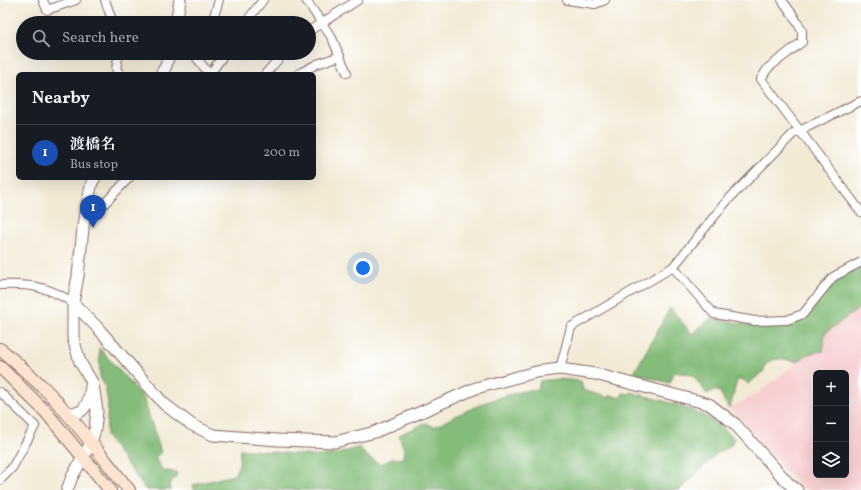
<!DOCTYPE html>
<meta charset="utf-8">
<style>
:root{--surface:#171b24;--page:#20242c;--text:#f1f3f6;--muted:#9ea1a6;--line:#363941;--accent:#8c9099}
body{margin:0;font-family:Vollkorn,"Noto Serif JP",serif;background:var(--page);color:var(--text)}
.controls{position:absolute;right:12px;bottom:12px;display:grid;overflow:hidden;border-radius:6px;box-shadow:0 4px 16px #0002}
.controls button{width:36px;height:36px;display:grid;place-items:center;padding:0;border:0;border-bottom:1px solid var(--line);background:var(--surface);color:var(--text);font:20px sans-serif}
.you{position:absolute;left:363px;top:268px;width:14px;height:14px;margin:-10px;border:3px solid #fff;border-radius:50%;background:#1a73e8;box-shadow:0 0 0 6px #1a73e833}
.badge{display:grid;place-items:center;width:26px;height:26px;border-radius:50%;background:var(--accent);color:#fff;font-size:13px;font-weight:700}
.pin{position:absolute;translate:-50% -33px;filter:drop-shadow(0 1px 2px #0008)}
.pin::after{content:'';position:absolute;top:21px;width:14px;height:12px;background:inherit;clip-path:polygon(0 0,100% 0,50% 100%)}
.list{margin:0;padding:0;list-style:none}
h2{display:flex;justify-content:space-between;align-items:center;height:52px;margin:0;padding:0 16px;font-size:17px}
h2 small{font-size:13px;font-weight:400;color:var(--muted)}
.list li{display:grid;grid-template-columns:26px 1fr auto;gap:12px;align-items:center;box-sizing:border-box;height:56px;padding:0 16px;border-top:1px solid var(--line)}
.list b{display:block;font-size:15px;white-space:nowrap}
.list p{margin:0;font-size:13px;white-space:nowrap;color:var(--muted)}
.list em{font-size:13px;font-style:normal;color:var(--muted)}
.icon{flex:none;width:22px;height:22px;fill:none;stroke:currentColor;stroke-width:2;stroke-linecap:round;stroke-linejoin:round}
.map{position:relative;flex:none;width:861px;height:490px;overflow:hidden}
.search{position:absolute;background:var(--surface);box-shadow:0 4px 16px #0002;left:16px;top:16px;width:300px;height:44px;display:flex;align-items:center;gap:10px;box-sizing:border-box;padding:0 14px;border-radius:22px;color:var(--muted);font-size:15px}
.panel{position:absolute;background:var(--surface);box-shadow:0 4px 16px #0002;left:16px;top:72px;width:300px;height:108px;border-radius:6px}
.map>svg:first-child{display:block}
.built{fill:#f7cfd0;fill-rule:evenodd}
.forest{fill:#84bc79;stroke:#676e52}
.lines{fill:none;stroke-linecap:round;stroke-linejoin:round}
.minor-casing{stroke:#856666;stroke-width:10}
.tertiary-casing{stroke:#856666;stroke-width:13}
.secondary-casing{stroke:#856666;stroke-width:14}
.minor{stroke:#fff;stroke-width:8}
.tertiary{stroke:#fff;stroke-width:11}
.secondary{stroke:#fde4d1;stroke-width:12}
</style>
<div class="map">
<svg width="861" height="490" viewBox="0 0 861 490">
<rect width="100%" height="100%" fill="#fff"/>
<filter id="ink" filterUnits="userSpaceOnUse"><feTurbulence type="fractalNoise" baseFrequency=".025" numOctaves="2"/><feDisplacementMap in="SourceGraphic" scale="8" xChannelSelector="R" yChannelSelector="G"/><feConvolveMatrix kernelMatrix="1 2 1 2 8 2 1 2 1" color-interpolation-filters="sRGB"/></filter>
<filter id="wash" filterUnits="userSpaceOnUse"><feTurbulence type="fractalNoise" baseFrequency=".012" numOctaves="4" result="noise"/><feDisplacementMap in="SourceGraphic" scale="16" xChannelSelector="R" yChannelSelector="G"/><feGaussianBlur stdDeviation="0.9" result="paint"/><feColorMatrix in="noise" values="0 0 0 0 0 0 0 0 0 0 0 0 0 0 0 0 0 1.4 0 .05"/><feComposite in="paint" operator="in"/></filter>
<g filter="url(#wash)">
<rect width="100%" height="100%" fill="#f2ead5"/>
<path class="built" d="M861,307v183h-55l-12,-10 -64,-72 27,-14 51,-40 15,-3 2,-18zM816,373h30v102h-30z"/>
<g class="forest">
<path d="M861,266v41l-36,26 -2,18 -15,3 -11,8c-12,-3 -22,-6 -32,3l-1,6 -16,13 -4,-4h-7l-7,28 -5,-6 -5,-10 -6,-2 -7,4 -14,-19 -19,-3 -4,11 -36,-10 36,-65 22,26 19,-16c23,4 77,18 95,-1 10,-9 15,-22 24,-32 8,-8 21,-13 31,-19z"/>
<polygon points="99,348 143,397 161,452 155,458 163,471 176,472 177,476 171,482 170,487 172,490 146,490 106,436 108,403 105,386 100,377"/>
<path d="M558,379l23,2 2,9 26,8 1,-3 11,3 2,-5 7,1 1,-2c34,10 80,18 103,47l-4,7 -13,7 -37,37h-486l-1,-5 41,-10 5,-10 1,-16 77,7 20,-2 23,-7 5,8 15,9 6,-2 6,-4 7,1 4,-1 1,-8 -5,-15 27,-12 8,4c33,-17 66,-34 104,-38l2,-8z"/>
</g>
</g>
<g filter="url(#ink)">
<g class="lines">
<defs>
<g id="minor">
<polyline points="43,0 47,10 76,0"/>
<polyline points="105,0 113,23"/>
<polyline points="306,0 332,38 347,73"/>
<polyline points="567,0 595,4 605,0"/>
<polyline points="782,0 793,15 802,31 802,42 768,68 761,79 861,212"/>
<polyline points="207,23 213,19 219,0"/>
<polyline points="245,23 263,0"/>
<polyline points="309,31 358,0"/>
<polyline points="119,53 116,69 120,74"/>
<polyline points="193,53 209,74"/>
<polyline points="210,74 225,53"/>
<polyline points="265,74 284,53"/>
<polyline points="298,74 317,64 340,56"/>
<polyline points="84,219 104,204 129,178"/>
<polyline points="673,267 714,314 755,321 787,320 803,314 833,277 861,262"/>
<path d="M0,285c29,-1 48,1 73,18"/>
<polyline points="560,369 571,327 673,267 726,202 793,134 861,101"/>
<polyline points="0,392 35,426 12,468 0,480"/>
</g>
<g id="tertiary">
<polyline points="176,23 180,0"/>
<polyline points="161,74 166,66 169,53"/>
<polyline points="73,303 97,327 164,404 192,425 213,435 278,440 335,442 375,432 476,388 536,372 560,369 595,374 709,404 735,424 788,483 797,490"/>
<path d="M64,411c21,8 25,-9 27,-25"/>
<polyline points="67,490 72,477 91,443 95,429 97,411 94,391 92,382 80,362 73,338 73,303 78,276 84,219 92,182 95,178"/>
</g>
<g id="secondary">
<path d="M0,349c16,13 31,27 46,41 30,31 56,67 83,100"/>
<polyline points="0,367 45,411 110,490"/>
</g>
</defs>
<use href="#minor" class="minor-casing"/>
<use href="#tertiary" class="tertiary-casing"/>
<use href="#secondary" class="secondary-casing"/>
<use href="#minor" class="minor"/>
<use href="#tertiary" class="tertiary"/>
<use href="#secondary" class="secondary"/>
</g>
</g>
</svg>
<div class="controls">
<button>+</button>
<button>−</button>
<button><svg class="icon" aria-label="layers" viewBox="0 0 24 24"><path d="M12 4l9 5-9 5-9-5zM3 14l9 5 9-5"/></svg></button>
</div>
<div class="you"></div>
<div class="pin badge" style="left:93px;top:228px;background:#1a4fb4">1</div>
<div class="search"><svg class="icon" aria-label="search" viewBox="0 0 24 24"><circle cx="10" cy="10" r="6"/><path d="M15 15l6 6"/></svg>Search here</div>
<section class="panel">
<h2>Nearby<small></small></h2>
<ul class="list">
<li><span class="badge" style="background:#1a4fb4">1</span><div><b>渡橋名</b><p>Bus stop</p></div><em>200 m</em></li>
</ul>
</section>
</div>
